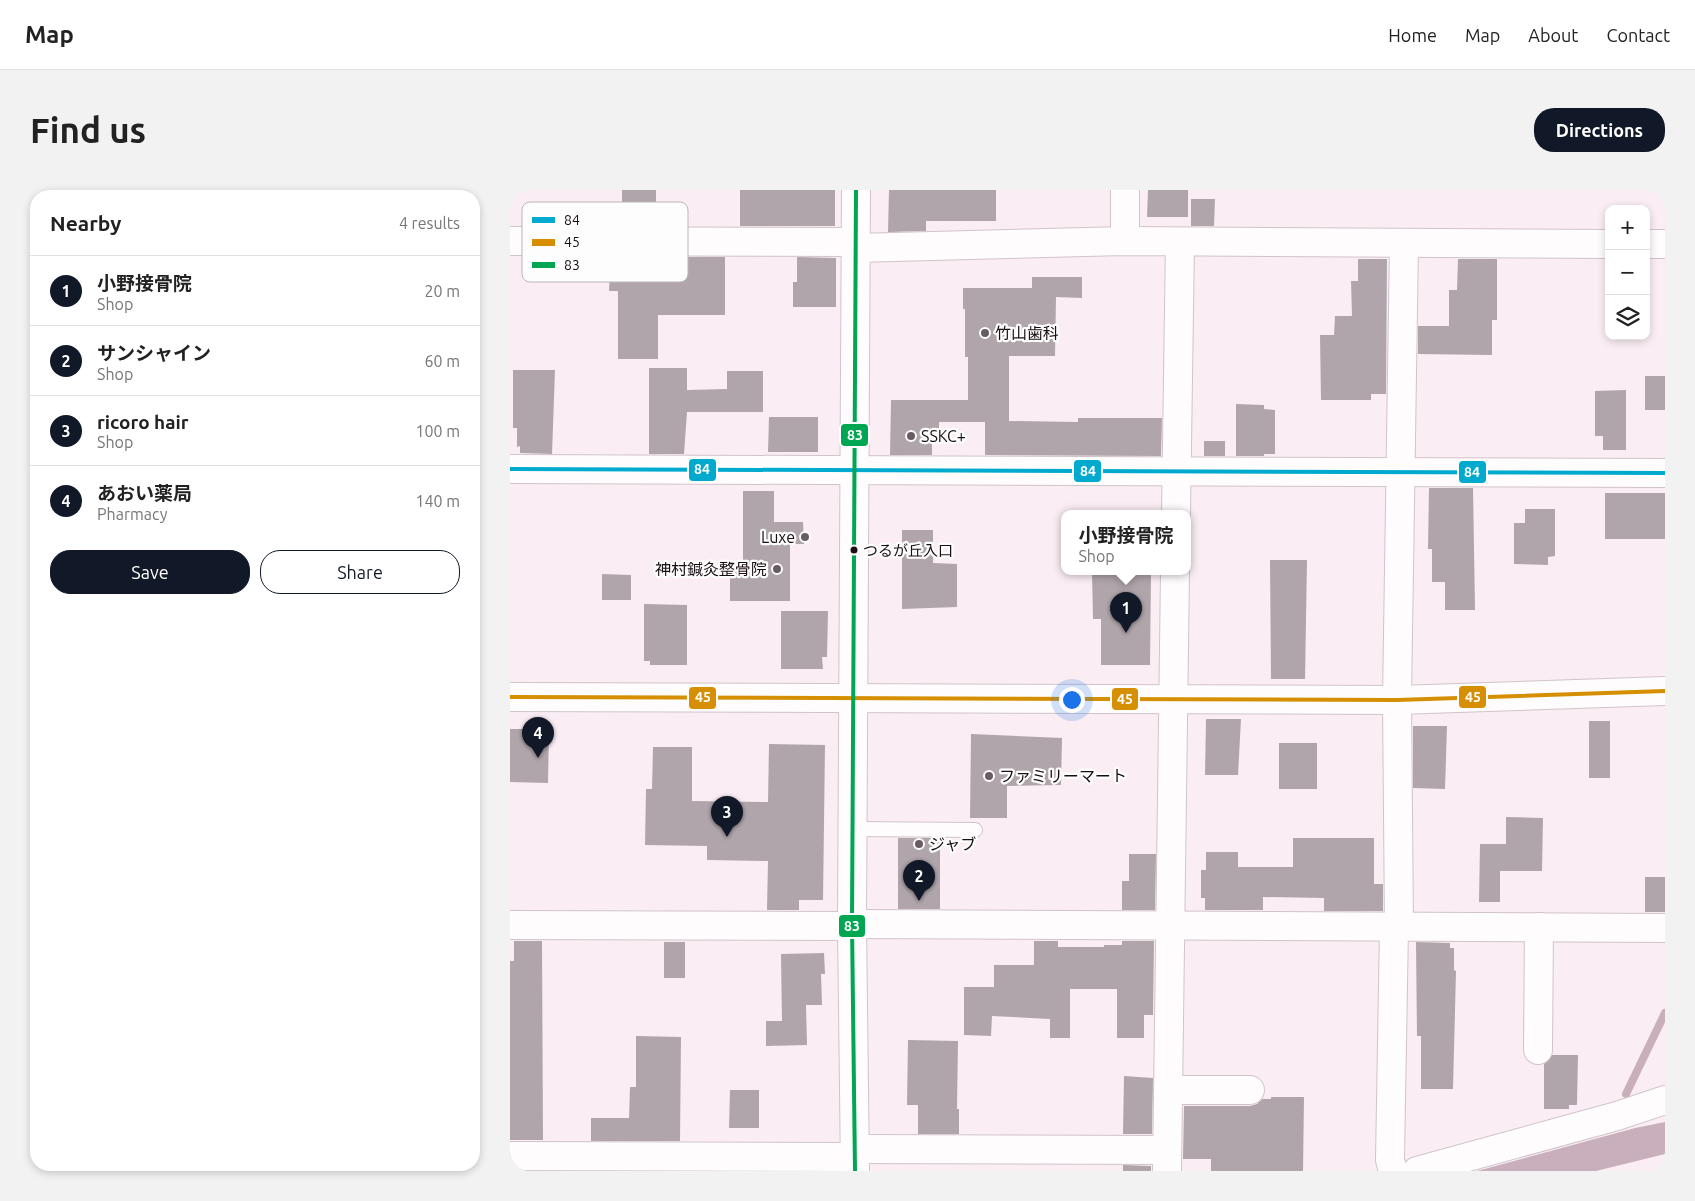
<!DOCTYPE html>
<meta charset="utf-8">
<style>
:root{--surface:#fff;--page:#f2f2f2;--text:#222;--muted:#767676;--line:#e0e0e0;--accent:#111827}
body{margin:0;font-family:Ubuntu,"Noto Sans JP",sans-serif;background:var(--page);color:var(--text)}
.controls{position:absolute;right:15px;top:15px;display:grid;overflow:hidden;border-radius:10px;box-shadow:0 2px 8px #0003}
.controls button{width:45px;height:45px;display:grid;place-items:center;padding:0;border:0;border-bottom:1px solid var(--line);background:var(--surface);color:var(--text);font:25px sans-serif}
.you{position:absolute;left:561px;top:509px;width:18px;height:18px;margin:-12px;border:4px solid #fff;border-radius:50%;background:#1a73e8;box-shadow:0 0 0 8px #1a73e833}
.badge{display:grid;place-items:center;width:32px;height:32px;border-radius:50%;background:var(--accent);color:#fff;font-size:16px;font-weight:700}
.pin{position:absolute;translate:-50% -41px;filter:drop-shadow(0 1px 2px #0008)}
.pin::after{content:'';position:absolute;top:26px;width:18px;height:15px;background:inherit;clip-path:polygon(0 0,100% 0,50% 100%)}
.popup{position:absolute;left:551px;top:320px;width:130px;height:65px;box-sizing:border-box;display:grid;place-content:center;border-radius:10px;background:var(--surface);filter:drop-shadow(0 1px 4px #0005);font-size:16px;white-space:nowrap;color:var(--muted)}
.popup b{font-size:19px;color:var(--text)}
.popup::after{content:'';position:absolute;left:50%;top:100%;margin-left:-10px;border:10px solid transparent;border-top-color:var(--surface)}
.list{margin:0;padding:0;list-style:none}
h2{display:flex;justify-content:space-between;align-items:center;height:65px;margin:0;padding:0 20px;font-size:21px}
h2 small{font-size:16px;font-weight:400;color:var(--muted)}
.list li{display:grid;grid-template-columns:32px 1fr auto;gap:15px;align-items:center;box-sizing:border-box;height:70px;padding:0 20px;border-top:1px solid var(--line)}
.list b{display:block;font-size:19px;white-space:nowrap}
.list p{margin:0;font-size:16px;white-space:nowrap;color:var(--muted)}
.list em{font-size:16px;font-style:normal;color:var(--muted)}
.actions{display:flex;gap:10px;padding:15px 20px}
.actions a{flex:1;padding:11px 0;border:1px solid var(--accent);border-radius:20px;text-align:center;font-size:18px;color:var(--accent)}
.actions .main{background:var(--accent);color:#fff}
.icon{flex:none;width:28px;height:28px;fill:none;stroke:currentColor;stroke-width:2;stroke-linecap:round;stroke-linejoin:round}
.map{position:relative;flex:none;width:1155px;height:981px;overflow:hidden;border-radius:20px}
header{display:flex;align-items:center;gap:30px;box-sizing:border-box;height:70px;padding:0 25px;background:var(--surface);border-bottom:1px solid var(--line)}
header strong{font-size:24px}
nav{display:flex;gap:28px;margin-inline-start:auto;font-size:18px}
.intro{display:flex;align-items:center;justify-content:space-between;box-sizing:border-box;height:120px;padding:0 30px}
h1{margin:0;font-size:35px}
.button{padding:12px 22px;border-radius:20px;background:var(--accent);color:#fff;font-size:18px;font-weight:700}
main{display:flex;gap:30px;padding:0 30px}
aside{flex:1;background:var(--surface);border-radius:20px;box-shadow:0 2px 8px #0003}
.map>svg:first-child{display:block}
.water{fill:#c8afbb}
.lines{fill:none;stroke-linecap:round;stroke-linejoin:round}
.stream{stroke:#c8afbb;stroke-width:8}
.building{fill:#afa5aa}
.lane-casing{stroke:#d0c4ca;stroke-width:16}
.street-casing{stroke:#d0c4ca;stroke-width:30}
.secondary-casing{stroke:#d0c4ca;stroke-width:30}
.lane{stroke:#fefcfd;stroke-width:14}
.street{stroke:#fefcfd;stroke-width:28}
.secondary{stroke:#fefcfd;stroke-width:28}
.bus-1-casing{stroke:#fdfdfd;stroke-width:8}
.bus-2-casing{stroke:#fdfdfd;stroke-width:8}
.bus-3-casing{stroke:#fdfdfd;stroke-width:8}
.bus-1{stroke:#00a9ce;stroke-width:4}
.bus-2{stroke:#d68f03;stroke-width:4}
.bus-3{stroke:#00a651;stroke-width:4}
.poi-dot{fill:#685c62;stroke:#fdfdfd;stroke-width:2}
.bus-dot{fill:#190e14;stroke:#fdfdfd;stroke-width:2}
.labels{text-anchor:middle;stroke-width:4.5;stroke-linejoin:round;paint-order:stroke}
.bus-label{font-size:15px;fill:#190e14;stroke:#fdfdfd;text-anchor:start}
.poi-label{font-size:16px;fill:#190e14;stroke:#fdfdfd;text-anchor:start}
.key{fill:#fdfdfd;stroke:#b9b5b7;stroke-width:1}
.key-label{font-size:14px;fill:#190e14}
.line-badge{stroke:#fdfdfd;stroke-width:2}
.badge-label{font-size:14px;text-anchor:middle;font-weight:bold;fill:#fff}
</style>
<header>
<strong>Map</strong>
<nav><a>Home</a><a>Map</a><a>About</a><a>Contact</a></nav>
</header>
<div class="intro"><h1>Find us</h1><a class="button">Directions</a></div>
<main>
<aside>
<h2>Nearby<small>4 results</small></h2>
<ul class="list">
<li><span class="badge">1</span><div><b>小野接骨院</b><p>Shop</p></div><em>20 m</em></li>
<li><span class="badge">2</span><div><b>サンシャイン</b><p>Shop</p></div><em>60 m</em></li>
<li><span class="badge">3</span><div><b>ricoro hair</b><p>Shop</p></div><em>100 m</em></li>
<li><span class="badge">4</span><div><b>あおい薬局</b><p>Pharmacy</p></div><em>140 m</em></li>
</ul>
<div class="actions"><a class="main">Save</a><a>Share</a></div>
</aside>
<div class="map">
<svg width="1155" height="981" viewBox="0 0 1155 981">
<rect width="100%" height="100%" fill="#faeef4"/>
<polygon class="water" points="1155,932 1155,964 1086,981 967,981 1125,938"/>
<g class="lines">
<polyline class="stream" points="1116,904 1155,823"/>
</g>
<g class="building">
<rect x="112" y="0" width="34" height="22"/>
<rect x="230" y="0" width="95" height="36"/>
<polygon points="379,0 486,0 486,31 416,31 416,41 378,42"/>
<polygon points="638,0 678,0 678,27 637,27"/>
<polygon points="681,9 705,9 704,36 681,36"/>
<polygon points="119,67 215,67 215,125 148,125 148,169 108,169 108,101 99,101 100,80 119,80"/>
<polygon points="287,67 326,68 326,117 283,117 283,92 287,92"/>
<polygon points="848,69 877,69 876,204 861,204 861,210 811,210 810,145 824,145 825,126 842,126 841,91 848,91"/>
<polygon points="948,69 987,69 987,130 982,130 982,165 908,164 908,136 939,136 939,100 947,100"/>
<polygon points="522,87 572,87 572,108 546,107 545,166 499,166 499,231 568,232 568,228 652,228 651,266 475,265 475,232 429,232 429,253 422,253 422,265 380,265 381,210 458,210 458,167 455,167 455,119 453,119 453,98 522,98"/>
<polygon points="139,178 177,178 177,200 217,199 217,181 253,181 253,222 177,222 174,264 139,264"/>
<polygon points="3,180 45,180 42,264 10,263 10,256 7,257 7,238 3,238"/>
<rect x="1135" y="186" width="20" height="34"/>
<polygon points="1116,200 1116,260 1093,260 1093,246 1085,246 1085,201"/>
<polygon points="726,214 754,215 754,219 765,220 765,264 754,264 754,266 726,266"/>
<polygon points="259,227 308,227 308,262 258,262"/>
<rect x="694" y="251" width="21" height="15"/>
<polygon points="919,298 963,298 965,420 935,420 935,392 922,392 922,359 918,359"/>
<polygon points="233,301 264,301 264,332 293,332 294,354 280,354 280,411 220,411 220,373 233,373"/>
<rect x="1095" y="303" width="60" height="46"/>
<polygon points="1015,319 1045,319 1045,366 1038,367 1038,375 1004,374 1004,333 1015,333"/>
<polygon points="392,340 423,340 423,373 447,374 447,417 392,419"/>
<polygon points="760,370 797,370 795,489 761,489"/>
<polygon points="582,382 641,382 640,475 591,475 591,429 583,429"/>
<polygon points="92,384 121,385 121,410 92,410"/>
<polygon points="134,414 177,415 177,475 140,475 140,471 134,471"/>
<polygon points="271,421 318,421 317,467 312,467 313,479 271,479"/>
<polygon points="696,529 731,529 728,585 695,585"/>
<rect x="1079" y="531" width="21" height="57"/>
<polygon points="903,536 937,536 935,599 903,598"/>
<polygon points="0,539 39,539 38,593 0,592"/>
<polygon points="461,544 552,548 551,595 497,596 497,628 460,628"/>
<rect x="769" y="553" width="38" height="46"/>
<polygon points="259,554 315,555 313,710 289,710 289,720 257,720 258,671 197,670 197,656 135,655 136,599 142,599 143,557 182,557 182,611 258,612"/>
<polygon points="996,627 1033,628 1032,681 990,681 990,712 969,712 970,654 996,654"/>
<rect x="388" y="648" width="42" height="71"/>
<polygon points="783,648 864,648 864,694 873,694 873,721 814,721 814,708 753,707 753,720 695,720 695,708 691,708 691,680 696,680 696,662 728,662 728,677 783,677"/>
<polygon points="619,664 646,664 645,720 612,720 612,691 619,691"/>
<rect x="1135" y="687" width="20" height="35"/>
<polygon points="4,751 32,751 33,950 0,950 0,771 4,771"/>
<polygon points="524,751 548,751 548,757 594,757 594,755 612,755 612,751 644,751 643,825 634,825 634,848 607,848 607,799 560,799 560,848 540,848 540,829 482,826 481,846 454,845 454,797 484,797 484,775 524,775"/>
<rect x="154" y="752" width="21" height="36"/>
<polygon points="906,752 940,753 940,758 944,758 944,780 946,781 943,899 911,899 911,846 907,846"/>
<polygon points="314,763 315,784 311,784 312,815 296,815 297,855 256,856 256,831 272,831 271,764"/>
<polygon points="126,846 171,847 170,951 81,951 81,928 119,928 120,897 126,897"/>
<polygon points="398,850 448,851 447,919 449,919 449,944 408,944 408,915 397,915"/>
<polygon points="1042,865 1068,865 1067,915 1059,915 1059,919 1034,919 1034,874"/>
<polygon points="614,886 643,888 642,944 613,944"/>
<polygon points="220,900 249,900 249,938 219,938"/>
<polygon points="761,907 794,907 793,981 701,981 701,969 673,969 674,916 740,916 747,914 752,909 761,909"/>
<polygon points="613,975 641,976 641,981 613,981"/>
</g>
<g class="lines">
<defs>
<polyline id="lane" points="343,639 465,640"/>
<g id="street">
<polyline points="0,51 346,52"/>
<polyline points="615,51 615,0"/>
<polyline points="1136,54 1155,54"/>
<polyline points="346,58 615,51 1099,54"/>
<polyline points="0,279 1155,283"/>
<polyline points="666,324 670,52"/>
<polyline points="342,734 1155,738"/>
<polyline points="0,735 342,736"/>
<polyline points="889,737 887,510 894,53"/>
<polyline points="1028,860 1029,737"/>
<polyline points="658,900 740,900"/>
<polyline points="346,959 657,960"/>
<polyline points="0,966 346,967"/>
<polyline points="657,981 665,382"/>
<polyline points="883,981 880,970 884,737"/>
<polyline points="907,981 1107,926 1155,910"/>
</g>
<g id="secondary">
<polyline points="0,507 887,510 1155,501"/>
<polyline points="345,981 342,734 346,0"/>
</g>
</defs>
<use href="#lane" class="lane-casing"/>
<use href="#street" class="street-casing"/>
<use href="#secondary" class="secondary-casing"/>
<use href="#lane" class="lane"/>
<use href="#street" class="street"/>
<use href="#secondary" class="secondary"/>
<defs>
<polyline id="bus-1" points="0,279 1155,283"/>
<polyline id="bus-2" points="0,507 887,510 1155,501"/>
<polyline id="bus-3" points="345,981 342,734 346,0"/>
</defs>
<use href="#bus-1" class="bus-1-casing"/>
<use href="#bus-2" class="bus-2-casing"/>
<use href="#bus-3" class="bus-3-casing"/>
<use href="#bus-1" class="bus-1"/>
<use href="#bus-2" class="bus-2"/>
<use href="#bus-3" class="bus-3"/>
</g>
<g class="poi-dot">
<circle cx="475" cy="143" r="5"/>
<circle cx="401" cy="246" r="5"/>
<circle cx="295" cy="347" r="5"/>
<circle cx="267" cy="379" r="5"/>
<circle cx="479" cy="586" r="5"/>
<circle cx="409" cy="654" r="5"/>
</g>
<circle class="bus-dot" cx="344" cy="360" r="4.5"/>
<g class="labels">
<g class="bus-label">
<text x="353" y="366">つるが丘入口</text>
</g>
<g class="poi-label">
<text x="485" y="149">竹山歯科</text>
<text x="411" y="252">SSKC+</text>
<text x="285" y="353" text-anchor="end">Luxe</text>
<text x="257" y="385" text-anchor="end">神村鍼灸整骨院</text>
<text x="489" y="592">ファミリーマート</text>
<text x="419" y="660">ジャブ</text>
</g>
</g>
<rect x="12" y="12" width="166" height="80" rx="8" class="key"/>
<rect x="22" y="27" width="23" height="6" fill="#00a9ce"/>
<rect x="22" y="49" width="23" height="7" fill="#d68f03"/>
<rect x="22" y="72" width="23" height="6" fill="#00a651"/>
<g class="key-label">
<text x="54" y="35">84</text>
<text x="54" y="57">45</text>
<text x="54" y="80">83</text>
</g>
<g class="line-badge">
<rect x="330" y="233" width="29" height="24" rx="5" fill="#00a651"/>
<rect x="178" y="268" width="29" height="24" rx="5" fill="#00a9ce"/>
<rect x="563" y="269" width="29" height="24" rx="5" fill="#00a9ce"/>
<rect x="948" y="270" width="29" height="24" rx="5" fill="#00a9ce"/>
<rect x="948" y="495" width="29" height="24" rx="5" fill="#d68f03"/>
<rect x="178" y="496" width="29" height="24" rx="5" fill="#d68f03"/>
<rect x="601" y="497" width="28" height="24" rx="5" fill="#d68f03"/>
<rect x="328" y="724" width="28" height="24" rx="5" fill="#00a651"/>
</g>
<g class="badge-label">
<text x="345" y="250">83</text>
<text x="192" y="284">84</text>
<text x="578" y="286">84</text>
<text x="962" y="287">84</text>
<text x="963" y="512">45</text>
<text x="193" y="512">45</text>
<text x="615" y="514">45</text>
<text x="342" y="741">83</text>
</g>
</svg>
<div class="controls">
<button>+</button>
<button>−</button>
<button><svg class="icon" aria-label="layers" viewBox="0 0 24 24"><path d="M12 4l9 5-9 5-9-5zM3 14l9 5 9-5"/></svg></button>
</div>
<div class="you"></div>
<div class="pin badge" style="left:616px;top:443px">1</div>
<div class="popup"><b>小野接骨院</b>Shop</div>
<div class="pin badge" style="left:409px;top:711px">2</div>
<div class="pin badge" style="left:217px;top:647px">3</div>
<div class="pin badge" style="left:28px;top:568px">4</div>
</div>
</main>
